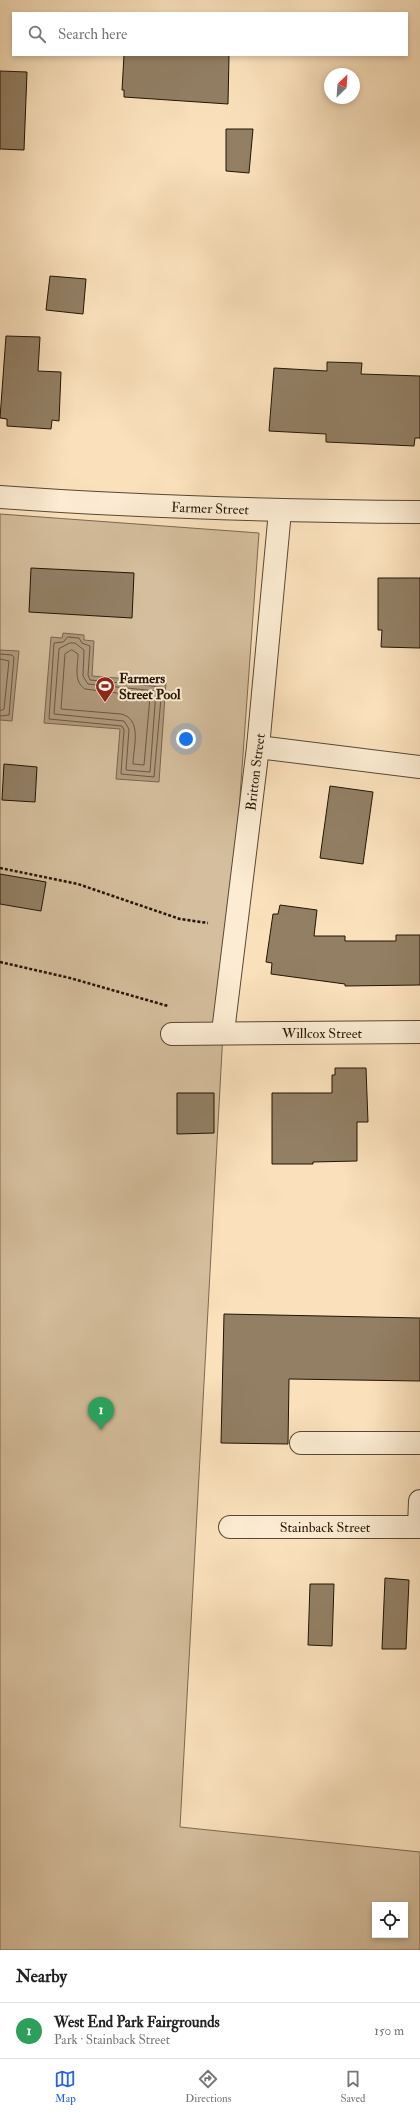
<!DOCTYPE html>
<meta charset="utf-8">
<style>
:root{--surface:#fff;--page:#f2f2f2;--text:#222;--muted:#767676;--line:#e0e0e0;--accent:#2563eb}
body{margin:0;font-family:"IM FELL Double Pica",serif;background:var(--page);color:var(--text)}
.controls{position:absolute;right:12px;bottom:12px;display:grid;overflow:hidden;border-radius:0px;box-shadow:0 2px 6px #0003}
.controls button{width:36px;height:36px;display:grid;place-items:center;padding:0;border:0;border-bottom:1px solid var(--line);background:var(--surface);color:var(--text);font:20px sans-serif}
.compass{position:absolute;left:324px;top:68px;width:36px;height:36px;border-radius:50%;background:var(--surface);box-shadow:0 2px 6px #0003;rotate:25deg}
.you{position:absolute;left:186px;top:739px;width:14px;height:14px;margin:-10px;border:3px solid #fff;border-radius:50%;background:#1a73e8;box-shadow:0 0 0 6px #1a73e833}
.badge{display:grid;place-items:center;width:26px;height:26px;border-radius:50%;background:var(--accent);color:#fff;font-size:13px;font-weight:700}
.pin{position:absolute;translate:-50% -33px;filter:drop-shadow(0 1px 2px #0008)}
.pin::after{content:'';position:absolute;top:21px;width:14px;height:12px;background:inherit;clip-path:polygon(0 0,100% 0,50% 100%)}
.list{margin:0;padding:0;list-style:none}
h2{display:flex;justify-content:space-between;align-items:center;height:52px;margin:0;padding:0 16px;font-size:17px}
h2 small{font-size:13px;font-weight:400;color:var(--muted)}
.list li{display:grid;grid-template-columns:26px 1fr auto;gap:12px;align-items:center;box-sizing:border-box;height:56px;padding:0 16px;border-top:1px solid var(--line)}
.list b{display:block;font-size:15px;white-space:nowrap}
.list p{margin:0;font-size:13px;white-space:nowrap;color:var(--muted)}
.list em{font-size:13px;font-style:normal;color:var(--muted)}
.icon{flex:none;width:22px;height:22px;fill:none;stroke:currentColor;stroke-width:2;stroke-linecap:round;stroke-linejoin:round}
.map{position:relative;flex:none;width:420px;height:1950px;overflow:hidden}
.search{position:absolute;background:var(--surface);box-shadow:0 2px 6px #0003;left:12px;right:12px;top:12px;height:44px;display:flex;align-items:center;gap:10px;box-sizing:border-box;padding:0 14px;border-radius:0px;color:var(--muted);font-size:15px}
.sheet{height:108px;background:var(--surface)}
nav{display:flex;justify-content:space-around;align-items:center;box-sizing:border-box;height:56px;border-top:1px solid var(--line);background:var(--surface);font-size:11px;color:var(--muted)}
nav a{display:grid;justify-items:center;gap:2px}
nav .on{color:var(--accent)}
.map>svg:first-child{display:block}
.green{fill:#d5be9d;stroke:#7c6951;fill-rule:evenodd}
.water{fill:#b19b7e;stroke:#78654e}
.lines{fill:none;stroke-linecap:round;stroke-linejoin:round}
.shore{stroke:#6a5842;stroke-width:1}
.building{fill:#927f64;stroke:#221405}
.minor-casing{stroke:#584733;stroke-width:24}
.path{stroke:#221405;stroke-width:2.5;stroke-dasharray:3 2;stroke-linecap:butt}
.minor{stroke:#fcecd3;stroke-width:22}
.labels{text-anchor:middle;stroke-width:4;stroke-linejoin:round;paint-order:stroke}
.street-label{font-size:14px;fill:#221405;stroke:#fcecd3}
.poi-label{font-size:14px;font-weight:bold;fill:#221405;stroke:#fcecd3;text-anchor:start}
</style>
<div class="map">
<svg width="420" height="1950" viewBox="0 0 420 1950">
<rect width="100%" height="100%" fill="#fae1bc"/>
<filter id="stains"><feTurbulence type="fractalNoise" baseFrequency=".005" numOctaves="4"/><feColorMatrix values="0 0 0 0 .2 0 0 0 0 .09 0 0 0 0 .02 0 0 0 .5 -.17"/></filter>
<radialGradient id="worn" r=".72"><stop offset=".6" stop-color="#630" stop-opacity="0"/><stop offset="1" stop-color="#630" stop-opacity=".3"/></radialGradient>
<path class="green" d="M0,514l259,19 -36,499 -43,795 240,25v98h-420zM375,1905h30v30h-30z"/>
<g class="water">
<polygon points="63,633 84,635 84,640 94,641 92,676 166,682 159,782 116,779 120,729 44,723 51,637 62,638"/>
<polygon points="0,650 19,651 12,721 0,720"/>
</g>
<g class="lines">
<g class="shore">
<polygon points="68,637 79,638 82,643 90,646 88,675 90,680 162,687 154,777 121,774 124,730 122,726 49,719 54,643 63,642"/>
<polygon points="70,643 75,643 84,650 83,676 88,684 156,691 150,772 126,770 129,729 124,721 54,714 59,649"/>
<path d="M72,650l6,4c0,13 -5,27 7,35l65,8 -6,68 -11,-1c0,-16 10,-45 -12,-50l-60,-5 4,-55z"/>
<polyline points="0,654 12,655 14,657 9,715 0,716"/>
<polyline points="0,659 9,661 4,709 0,711"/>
</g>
</g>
<g class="building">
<polygon points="124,55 229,55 228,104 124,97 124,90 122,90"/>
<polygon points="0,71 27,72 24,150 0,149"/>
<polygon points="226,129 253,129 249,173 226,171"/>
<polygon points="50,276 86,279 83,314 46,310"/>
<polygon points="6,336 40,337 38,371 61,372 59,421 52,420 51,429 7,426 7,419 0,418"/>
<polygon points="327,362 362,363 361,374 420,376 420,438 415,438 414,446 326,442 326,434 269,431 274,368 327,371"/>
<polygon points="31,568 134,573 132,618 29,612"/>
<polygon points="378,578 420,578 420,648 381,647 382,630 378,630"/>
<polygon points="4,764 37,767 35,802 2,800"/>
<polygon points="330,786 373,792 363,864 320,858"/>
<polygon points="0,874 46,882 41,911 0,904"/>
<polygon points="280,905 317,910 314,936 345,936 345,941 396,941 396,935 420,935 420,985 345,986 345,984 271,974 272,963 266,962 273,914 278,914"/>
<polygon points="335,1068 366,1068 368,1122 357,1122 357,1161 313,1162 313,1164 272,1164 272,1093 332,1093 332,1075 335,1075"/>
<polygon points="177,1093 214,1093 214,1133 177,1134"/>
<polygon points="224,1314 420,1318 420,1381 289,1379 288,1444 221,1443"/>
<polygon points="385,1578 409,1580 406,1649 382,1649"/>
<polygon points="310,1584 334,1584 332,1646 308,1645"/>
</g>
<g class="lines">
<defs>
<g id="minor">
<path d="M0,497c140,10 280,14 420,15"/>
<polyline points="258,747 420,767"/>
<polyline points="223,1032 258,747 280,511"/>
<polyline points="172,1034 420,1032"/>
<polyline points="301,1443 420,1443"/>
<polyline points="230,1527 420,1527"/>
<polyline points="419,1527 420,1501"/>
</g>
</defs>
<use href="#minor" class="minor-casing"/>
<g class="path">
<polyline points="0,868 78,884 180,919 208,923"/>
<polyline points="0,962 70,978 168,1006"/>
</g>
<use href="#minor" class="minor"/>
</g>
<defs>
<symbol id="stadium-pin" viewBox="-11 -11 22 30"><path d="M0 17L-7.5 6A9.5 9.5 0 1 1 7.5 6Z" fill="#8f2418" stroke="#fcecd3"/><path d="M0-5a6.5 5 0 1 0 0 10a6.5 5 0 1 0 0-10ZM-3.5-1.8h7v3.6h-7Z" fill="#fff"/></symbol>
</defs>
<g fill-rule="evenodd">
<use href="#stadium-pin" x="94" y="675" width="22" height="30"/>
</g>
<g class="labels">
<g class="street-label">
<text transform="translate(210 508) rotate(2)" y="5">Farmer Street</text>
<text transform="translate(255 772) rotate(-83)" y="5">Britton Street</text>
<text x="322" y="1038">Willcox Street</text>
<text x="325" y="1532">Stainback Street</text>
</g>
<g class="poi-label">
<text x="119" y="683">Farmers<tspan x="119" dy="16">Street Pool</tspan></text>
</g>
</g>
<rect width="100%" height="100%" filter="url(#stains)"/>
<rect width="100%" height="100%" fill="url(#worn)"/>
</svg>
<div class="controls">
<button><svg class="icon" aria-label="locate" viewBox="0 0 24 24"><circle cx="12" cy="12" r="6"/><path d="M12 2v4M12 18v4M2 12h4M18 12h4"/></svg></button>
</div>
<svg class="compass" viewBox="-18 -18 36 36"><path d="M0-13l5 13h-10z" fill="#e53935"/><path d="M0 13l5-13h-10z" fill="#767676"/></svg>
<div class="you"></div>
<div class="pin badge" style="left:101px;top:1430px;background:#2e9e5b">1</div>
<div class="search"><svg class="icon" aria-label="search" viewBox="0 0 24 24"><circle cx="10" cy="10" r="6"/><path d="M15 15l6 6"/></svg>Search here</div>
</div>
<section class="sheet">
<h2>Nearby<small></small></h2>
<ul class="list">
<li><span class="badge" style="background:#2e9e5b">1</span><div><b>West End Park Fairgrounds</b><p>Park · Stainback Street</p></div><em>150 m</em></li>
</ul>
</section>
<nav>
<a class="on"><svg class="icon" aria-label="map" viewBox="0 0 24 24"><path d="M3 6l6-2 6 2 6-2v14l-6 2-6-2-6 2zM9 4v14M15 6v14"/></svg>Map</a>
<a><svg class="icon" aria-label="directions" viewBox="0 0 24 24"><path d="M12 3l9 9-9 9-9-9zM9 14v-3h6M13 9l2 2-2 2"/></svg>Directions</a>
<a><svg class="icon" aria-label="saved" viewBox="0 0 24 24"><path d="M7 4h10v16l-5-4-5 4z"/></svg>Saved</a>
</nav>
